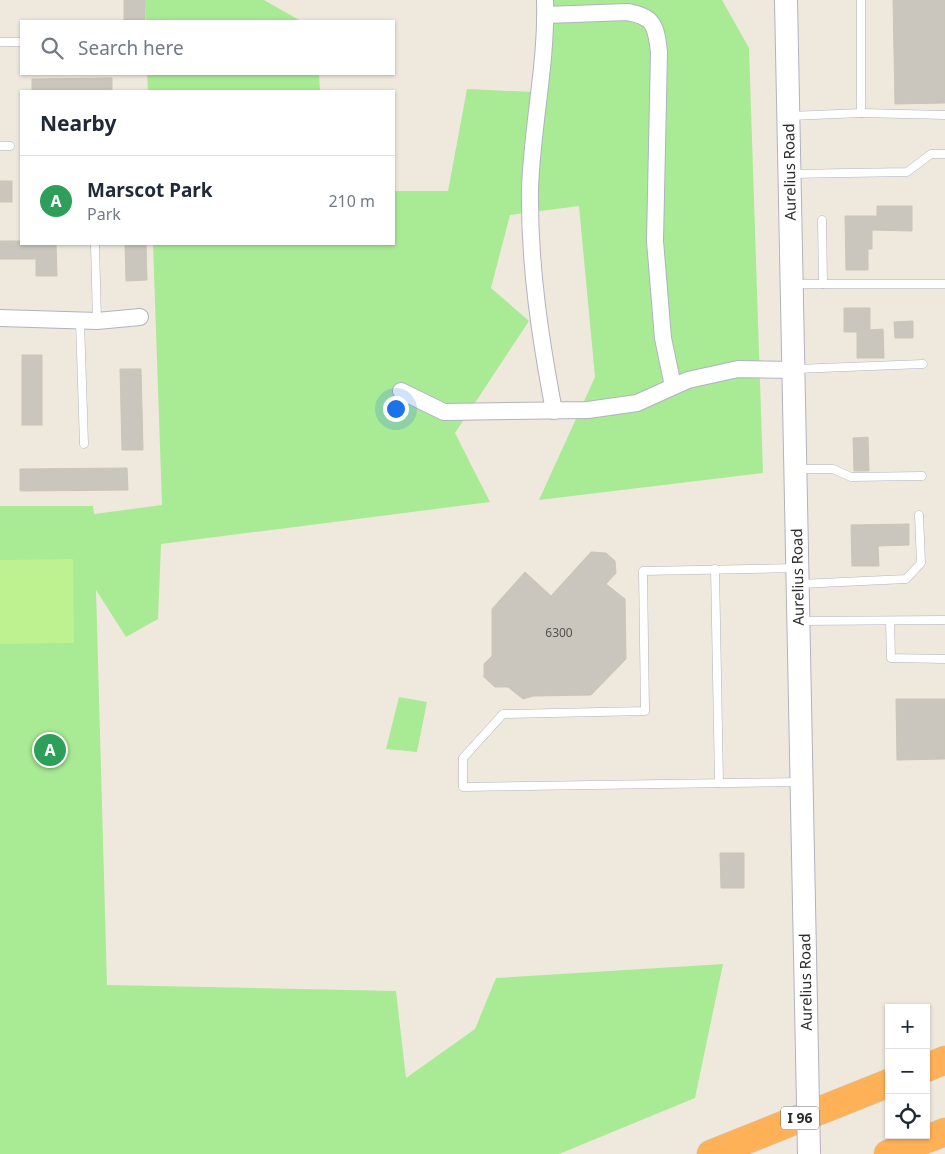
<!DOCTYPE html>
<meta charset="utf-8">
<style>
:root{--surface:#fff;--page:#f2f2f3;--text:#1f2937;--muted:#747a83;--line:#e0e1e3;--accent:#111827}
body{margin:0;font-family:"Noto Sans",sans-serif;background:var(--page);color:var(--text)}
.controls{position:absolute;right:15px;bottom:15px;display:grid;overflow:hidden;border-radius:0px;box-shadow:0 1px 4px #0004}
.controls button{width:45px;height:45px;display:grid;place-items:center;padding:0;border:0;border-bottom:1px solid var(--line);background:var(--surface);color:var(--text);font:25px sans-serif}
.you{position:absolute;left:395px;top:408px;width:18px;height:18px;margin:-12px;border:4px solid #fff;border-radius:50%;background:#1a73e8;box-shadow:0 0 0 8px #1a73e833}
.badge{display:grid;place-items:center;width:32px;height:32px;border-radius:50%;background:var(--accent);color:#fff;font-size:16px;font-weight:700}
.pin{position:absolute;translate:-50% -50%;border:2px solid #fff;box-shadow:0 1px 5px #0006}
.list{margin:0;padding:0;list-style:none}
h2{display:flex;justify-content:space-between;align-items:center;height:65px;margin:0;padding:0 20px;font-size:21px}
h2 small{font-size:16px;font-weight:400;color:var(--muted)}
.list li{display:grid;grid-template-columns:32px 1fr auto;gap:15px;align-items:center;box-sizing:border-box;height:90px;padding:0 20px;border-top:1px solid var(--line)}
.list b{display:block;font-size:19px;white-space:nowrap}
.list p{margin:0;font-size:16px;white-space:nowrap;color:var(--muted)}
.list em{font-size:16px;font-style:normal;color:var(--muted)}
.icon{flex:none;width:28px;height:28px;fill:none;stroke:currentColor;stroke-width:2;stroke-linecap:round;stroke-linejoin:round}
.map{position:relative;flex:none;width:945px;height:1154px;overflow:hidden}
.search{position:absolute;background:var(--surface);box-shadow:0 1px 4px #0004;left:20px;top:20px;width:375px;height:55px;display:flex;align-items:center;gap:12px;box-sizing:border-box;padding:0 18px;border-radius:0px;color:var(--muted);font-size:19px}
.panel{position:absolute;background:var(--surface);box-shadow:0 1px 4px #0004;left:20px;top:90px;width:375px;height:155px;border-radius:0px}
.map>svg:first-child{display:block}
.green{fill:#a9ea95}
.pitch{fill:#bef290}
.building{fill:#cac6bd;stroke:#cac5b6}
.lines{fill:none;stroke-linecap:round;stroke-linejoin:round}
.lane-casing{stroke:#b1b2c1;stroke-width:9}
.street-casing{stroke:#b1b2c1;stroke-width:18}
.secondary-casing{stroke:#b1b2c1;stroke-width:24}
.highway-casing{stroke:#ccc;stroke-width:29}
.lane{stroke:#fff;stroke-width:8}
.street{stroke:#fff;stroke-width:16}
.secondary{stroke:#fff;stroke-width:22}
.highway{stroke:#ffb158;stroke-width:28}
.secondary-bridge-casing{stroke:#b1b2c1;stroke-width:24;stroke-linecap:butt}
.secondary-bridge{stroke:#fff;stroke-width:22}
.labels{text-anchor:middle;stroke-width:5;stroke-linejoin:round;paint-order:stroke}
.number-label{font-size:12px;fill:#545250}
.shield{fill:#fff;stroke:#6b6b6b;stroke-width:1}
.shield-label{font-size:14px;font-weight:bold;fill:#2c2c2c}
.street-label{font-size:15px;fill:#2c2c2c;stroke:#fff}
</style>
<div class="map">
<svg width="945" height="1154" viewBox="0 0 945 1154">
<rect width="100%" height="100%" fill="#efe9dd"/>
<g class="green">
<polygon points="145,0 264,0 301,21 146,21"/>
<polygon points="552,0 722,0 749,48 763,473 539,500 595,377 579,206 510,215 491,288 529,321 455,433 490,502 161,544 158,619 126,637 96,590 107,985 396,991 406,1078 475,1029 496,978 723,964 695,1098 559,1154 0,1154 0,506 93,506 94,514 162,505 153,244 394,244 394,191 448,191 467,89 534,92"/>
<polygon points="147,74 319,74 320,91 148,91"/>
<polygon points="399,697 427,702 417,752 386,749"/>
</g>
<polygon class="pitch" points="73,559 74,643 0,644 0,560"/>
<g class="building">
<rect x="124" y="0" width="21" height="21"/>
<polygon points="893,0 945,0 945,103 895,104"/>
<polygon points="112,78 112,91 32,91 32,79"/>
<rect x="0" y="181" width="12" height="21"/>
<polygon points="877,206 912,206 912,231 872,230 872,249 868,249 868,270 846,270 845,216 877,216"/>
<polygon points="0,241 20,241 20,244 56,244 57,276 36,276 36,259 0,259"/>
<polygon points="125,244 146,244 147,280 126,281"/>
<polygon points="844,308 870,308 870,330 883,329 884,358 857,358 857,332 844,332"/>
<polygon points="913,321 913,338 895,338 894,322"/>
<rect x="22" y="355" width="20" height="70"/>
<polygon points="120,369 141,369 143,450 122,450"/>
<polygon points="868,437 869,471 854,471 853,438"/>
<polygon points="127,468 128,490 20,491 20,469"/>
<polygon points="909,524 909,545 878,546 879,566 852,566 851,525"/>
<polygon points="591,552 606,553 615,561 616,573 606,584 625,599 626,659 591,695 533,696 523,699 508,687 495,687 484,677 484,664 492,656 492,609 525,572 551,596"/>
<polygon points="896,699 945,699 945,759 897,760"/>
<polygon points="720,853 744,853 744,888 721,888"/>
</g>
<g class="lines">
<defs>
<g id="lane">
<polyline points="0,42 21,42"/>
<polyline points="861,113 945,115"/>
<polyline points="790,116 861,113 861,0"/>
<polyline points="0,146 10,146"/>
<polyline points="790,174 907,172 931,154 945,154"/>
<polyline points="822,220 823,284"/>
<polyline points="95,244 97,321"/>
<polyline points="794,284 945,284"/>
<polyline points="80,321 84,444"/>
<polyline points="796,369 923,364"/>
<polyline points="796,469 833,469 851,477 922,476"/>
<polyline points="796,568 643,571 645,711 503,714 463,758 463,787 799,782"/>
<polyline points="715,569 719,783"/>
<polyline points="800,584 906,579 921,563 919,515"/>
<polyline points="800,621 945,620"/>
<polyline points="890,621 891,658 945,659"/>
</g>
<g id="street">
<path d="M545,0c2,63 -13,126 -15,189 -1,75 10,148 24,222"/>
<path d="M546,15l81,-3c27,4 29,14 32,40l-4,189 8,97 10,48"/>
<polyline points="0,318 97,321 140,317"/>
<polyline points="401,391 444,412 588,410 637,403 688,380 738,369 794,370"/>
</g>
<polyline id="secondary" points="786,0 807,1055"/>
<g id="highway">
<polyline points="926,1068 945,1060"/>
<polyline points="711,1154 889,1083"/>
<polyline points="888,1154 945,1132"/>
</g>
</defs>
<use href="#lane" class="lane-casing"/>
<use href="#street" class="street-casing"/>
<use href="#secondary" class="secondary-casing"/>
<use href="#highway" class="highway-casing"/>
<use href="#lane" class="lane"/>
<use href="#street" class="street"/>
<use href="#secondary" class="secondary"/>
<use href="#highway" class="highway"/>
<defs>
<polyline id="secondary-bridge" points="807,1055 809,1154"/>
</defs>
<use href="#secondary-bridge" class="secondary-bridge-casing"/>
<use href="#secondary-bridge" class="secondary-bridge"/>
</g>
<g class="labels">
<g class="number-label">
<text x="559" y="637">6300</text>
</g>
<rect class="shield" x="781" y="1106.5" width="38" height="23" rx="4"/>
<g class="shield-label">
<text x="800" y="1123">I 96</text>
</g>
<g class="street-label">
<text transform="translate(790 172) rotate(-91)" y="5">Aurelius Road</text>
<text transform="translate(798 577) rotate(-91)" y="5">Aurelius Road</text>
<text transform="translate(806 982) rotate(-91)" y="5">Aurelius Road</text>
</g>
</g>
</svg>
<div class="controls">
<button>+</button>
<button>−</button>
<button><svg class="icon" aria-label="locate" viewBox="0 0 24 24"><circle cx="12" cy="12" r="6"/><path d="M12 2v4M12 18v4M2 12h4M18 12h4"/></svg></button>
</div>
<div class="you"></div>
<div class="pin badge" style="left:50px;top:750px;background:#2e9e5b">A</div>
<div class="search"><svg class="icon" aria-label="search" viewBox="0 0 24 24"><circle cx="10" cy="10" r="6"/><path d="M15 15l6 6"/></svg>Search here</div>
<section class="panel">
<h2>Nearby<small></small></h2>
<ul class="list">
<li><span class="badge" style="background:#2e9e5b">A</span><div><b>Marscot Park</b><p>Park</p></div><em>210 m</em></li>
</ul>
</section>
</div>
